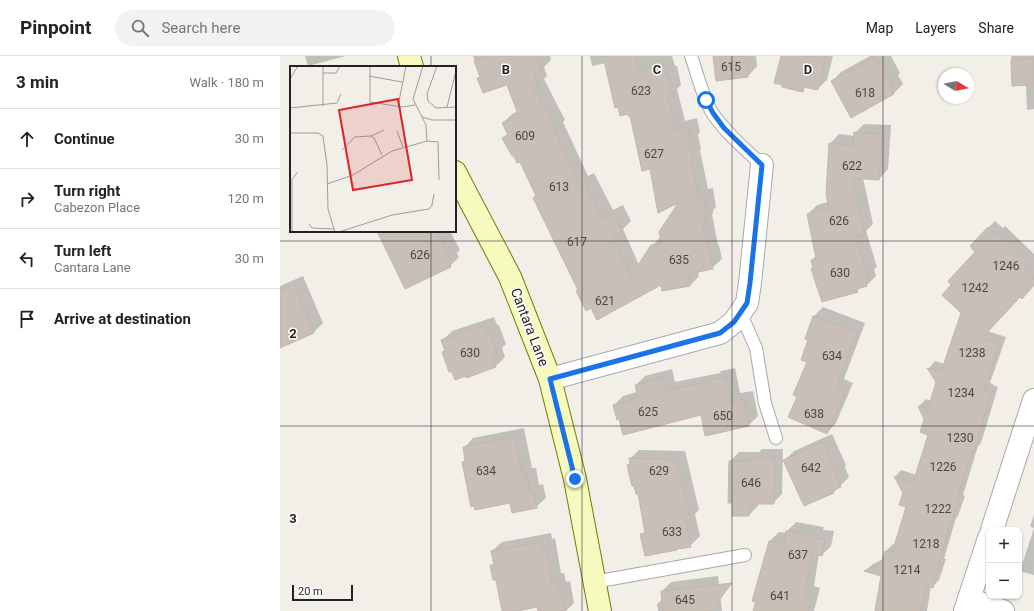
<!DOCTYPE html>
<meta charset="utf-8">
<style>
:root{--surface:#fff;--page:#f2f2f2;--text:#222;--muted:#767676;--line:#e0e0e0}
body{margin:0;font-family:Roboto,sans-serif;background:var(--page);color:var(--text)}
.controls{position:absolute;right:12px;bottom:12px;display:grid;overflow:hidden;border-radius:8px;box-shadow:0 1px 3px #0004}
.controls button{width:36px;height:36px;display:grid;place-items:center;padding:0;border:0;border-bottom:1px solid var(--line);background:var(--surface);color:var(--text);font:20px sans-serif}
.compass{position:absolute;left:658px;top:12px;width:36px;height:36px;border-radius:50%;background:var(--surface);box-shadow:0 1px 3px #0004;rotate:100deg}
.scale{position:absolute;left:12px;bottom:10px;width:61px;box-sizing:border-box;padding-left:4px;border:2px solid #222;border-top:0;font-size:11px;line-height:14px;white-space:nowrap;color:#222;-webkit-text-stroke:3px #fff;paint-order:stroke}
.stop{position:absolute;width:12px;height:12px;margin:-9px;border:3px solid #1a73e8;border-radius:50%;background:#fff}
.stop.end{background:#1a73e8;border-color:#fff;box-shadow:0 1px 4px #0008}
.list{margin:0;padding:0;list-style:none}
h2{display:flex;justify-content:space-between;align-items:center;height:52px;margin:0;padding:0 16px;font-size:17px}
h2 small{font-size:13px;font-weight:400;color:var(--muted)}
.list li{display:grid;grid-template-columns:26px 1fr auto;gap:12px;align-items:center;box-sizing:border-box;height:60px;padding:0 16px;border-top:1px solid var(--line)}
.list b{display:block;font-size:15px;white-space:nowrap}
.list p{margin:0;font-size:13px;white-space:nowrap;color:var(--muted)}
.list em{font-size:13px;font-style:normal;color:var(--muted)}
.icon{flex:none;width:22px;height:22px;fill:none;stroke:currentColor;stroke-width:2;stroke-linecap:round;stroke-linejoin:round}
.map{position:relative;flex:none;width:754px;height:555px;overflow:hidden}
header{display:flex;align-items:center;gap:24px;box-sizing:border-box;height:56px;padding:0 20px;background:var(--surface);border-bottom:1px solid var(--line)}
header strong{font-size:19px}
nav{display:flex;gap:22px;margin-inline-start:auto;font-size:14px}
.search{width:280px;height:36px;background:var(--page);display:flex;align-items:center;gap:10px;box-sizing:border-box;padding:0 14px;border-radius:22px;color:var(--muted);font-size:15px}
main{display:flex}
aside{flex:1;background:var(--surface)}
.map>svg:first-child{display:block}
.shadow{fill:#0003}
.building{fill:#c7bfb8;stroke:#c4b6ab}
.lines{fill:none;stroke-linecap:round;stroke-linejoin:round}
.lane-casing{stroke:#a9a9a9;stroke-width:14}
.street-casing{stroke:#a9a9a9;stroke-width:24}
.secondary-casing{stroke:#707d05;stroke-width:24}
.lane{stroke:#fff;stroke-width:12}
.street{stroke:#fff;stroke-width:22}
.secondary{stroke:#f7fabf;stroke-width:22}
.route{stroke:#1a73e8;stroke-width:5}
.grid{fill:none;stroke:#222;stroke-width:1;stroke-opacity:0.55}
.labels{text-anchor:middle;stroke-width:3;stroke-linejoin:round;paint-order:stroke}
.number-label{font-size:12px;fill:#4b4948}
.street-label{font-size:14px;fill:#222;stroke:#fff}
.inset-road{fill:none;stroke:#9f9d99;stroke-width:1}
.view{fill:#d62828;fill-opacity:0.15;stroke:#d62828;stroke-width:2}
.inset-edge{fill:none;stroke:#222;stroke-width:2}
.grid-label{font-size:13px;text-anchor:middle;font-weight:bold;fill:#222;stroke:#fff;stroke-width:3;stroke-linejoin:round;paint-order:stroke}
</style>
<header>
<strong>Pinpoint</strong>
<div class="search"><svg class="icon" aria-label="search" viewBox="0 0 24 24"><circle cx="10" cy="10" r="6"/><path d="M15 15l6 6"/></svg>Search here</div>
<nav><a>Map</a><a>Layers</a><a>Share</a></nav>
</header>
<main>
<aside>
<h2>3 min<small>Walk · 180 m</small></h2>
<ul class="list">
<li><svg class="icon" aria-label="ahead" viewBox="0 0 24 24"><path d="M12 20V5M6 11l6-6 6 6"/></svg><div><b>Continue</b></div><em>30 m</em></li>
<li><svg class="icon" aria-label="right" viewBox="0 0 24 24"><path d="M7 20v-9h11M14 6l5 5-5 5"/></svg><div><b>Turn right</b><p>Cabezon Place</p></div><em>120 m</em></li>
<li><svg class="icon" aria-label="left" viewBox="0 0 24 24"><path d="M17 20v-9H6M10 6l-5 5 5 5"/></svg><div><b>Turn left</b><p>Cantara Lane</p></div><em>30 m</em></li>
<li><svg class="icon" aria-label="arrive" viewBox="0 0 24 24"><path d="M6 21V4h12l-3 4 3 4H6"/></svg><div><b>Arrive at destination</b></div></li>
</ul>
</aside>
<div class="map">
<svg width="754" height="555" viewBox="0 0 754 555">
<rect width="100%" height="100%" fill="#f2efe9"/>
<g class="shadow">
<polygon points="25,0 66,0 28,10"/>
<polygon points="193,0 270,0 271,4 264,11 267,20 264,23 285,64 283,66 308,120 314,117 333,154 343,149 351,165 343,173 359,209 372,190 381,180 401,145 371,112 350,58 326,7 312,10 310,0 392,0 395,10 397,10 401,29 397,33 405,65 417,62 420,76 418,78 421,93 420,94 428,133 433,132 436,151 433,154 433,157 432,158 438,189 439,189 442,203 432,212 418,215 419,220 410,230 382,228 299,233 257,139 240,104 223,82 228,77 223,67 232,58 238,55 227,27 200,21"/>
<polygon points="434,0 476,0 477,10 468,20"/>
<polygon points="502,0 553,0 547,24 537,33 527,30 522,35"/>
<polygon points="590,0 611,0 620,17 618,19 623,28 614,37 571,60 552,25 561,16"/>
<polygon points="731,0 754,0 754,53 747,54 746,29 733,29"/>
<polygon points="584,68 611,69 608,113 599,123 583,122 593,168 586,175 597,211 594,213 596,220 587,229 580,231 577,235 534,211 532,204 537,199 528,158 537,149 548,146 550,88 559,78 575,80 575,77"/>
<polygon points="715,165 723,172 725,170 754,198 754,229 740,240 707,275 726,281 710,327 713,328 713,329 718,331 701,387 698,390 683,439 685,440 678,460 676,462 664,503 666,503 659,524 652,531 651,530 647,555 595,555 596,549 598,548 602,519 586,514 593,508 604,503 606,495 613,488 616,489 627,450 624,436 615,421 621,414 637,419 650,378 645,362 639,350 646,343 651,345 657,326 649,312 655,305 665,308 682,256 696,196 691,190"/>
<polygon points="98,175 170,175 180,194 177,197 179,201 170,210"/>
<polygon points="23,220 43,267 34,276 0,291 0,230"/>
<polygon points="543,251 585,267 564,323 573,327 556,367 547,377 519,340 528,305 530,284 526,282 534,260"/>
<polygon points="214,261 217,269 219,269 226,288 222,292 225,301 216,310 187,320 163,296 166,294 162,285 172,275"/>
<polygon points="455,312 460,337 473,335 478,360 468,370 421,358 340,362 334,349 343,340 357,336 356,329 365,320 392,313 395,326 440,317 441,315"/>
<polygon points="244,372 252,412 256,412 259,429 263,428 266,442 256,451 231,446 183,406 186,404 184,392 193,382"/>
<polygon points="552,378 566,409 565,411 569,421 554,436 505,404 514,395"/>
<polygon points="482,393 503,393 502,438 493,447 478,447 478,450 469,459 453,446 450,405 459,396 479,396"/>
<polygon points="359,394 405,395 419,454 415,458 420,480 410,490 398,492 397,493 362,478 365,475 359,437 348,409 351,406 350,403"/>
<polygon points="754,459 754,472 750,470"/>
<polygon points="516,466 544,471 543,474 554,475 551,490 542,499 539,498 534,530 540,532 534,555 474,555 490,485 499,476 507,477 507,475"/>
<polygon points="754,472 754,519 740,515"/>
<polygon points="271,477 272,483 275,482 281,517 284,517 286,526 290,525 294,547 286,555 259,555 258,550 232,555 223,555 217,523 211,510 214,507 212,495 222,486"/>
<polygon points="438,520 442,555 378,555 377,548 383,543 382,535 391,526"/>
</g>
<g class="building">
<polygon points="207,0 257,0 262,14 254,17 258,30 254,32 276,74 274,75 280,85 279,86 299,129 305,126 323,163 334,157 340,170 342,175 332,180 351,220 371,189 382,188 379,176 398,147 378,157 370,113 362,115 350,60 348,60 348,58 340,60 338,51 335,52 323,0 356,0 359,15 377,10 377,11 384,10 386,19 388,18 393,39 388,40 395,74 408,71 411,86 409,87 413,103 411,104 419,142 424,141 427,161 424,162 425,167 423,168 429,197 430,197 433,213 408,218 410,230 382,235 381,229 317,264 311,252 306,255 296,235 298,234 253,142 256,140 240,106 237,107 234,100 232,100 222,82 228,79 222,67 238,58 227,29 203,37 197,22 200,21 194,5"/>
<polygon points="433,0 466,0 468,21 436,25"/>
<polygon points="501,0 545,0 544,3 545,4 538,34 524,31 523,36 502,31 502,29 494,27"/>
<polygon points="595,1 599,9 601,8 612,27 609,28 614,38 571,62 551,25"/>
<polygon points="754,3 754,29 732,30 731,4"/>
<polygon points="574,76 602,78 599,124 572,122 585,178 576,180 588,221 585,222 587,230 577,233 578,236 542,246 531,213 533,212 531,204 536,202 527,158 549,152 546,139 549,87 573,89"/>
<polygon points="708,171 715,178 717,176 749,207 744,213 754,222 754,229 742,243 740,241 702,282 720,288 704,334 707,335 706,336 711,338 694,396 692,395 676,446 678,447 671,468 670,468 658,510 659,510 653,532 646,530 641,555 595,555 601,520 584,515 601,507 605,495 612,497 626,451 619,449 623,437 614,420 633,427 648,379 640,376 644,363 638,350 648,353 656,326 647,312 661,316 681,257 662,239 671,229 668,225 695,196 690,190"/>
<polygon points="97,175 157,175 171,204 169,206 171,211 125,233"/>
<polygon points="14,229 34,277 0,292 0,235"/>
<polygon points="533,260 577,276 556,332 565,337 547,378 508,361 517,341 513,339 527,306 521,304 528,284 525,283"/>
<polygon points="205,270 208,278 210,277 217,298 212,300 216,311 186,322 186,320 175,324 172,316 169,316 162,296 165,295 161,284 198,271 199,272"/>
<polygon points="446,321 451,346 464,343 469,370 425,380 421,359 343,379 339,363 337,364 333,349 358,342 355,329 382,322 386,335 431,325 431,324"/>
<polygon points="235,381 243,421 247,420 250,437 254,436 257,452 232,457 230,447 195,454 194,450 191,451 182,406 185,405 183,391"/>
<polygon points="543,386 558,420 556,420 561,431 553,434 554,437 524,450 503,404"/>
<polygon points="349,402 396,404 411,464 406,465 411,491 397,493 397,494 365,500 360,478 365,477 358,438 356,438 354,430 352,430 347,409 350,408"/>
<polygon points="472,402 495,402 494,448 469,448 469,460 452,460 452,447 448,447 449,405 472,405"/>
<polygon points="506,475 535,480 535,482 545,484 542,500 532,498 525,539 532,541 528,555 473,555 476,546 472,545 489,485 504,487"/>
<polygon points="262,486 263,492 266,491 272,526 275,525 277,534 281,534 285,555 258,555 257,551 237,555 222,555 216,524 213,524 210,509 214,509 211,495"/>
<polygon points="452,527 431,555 383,555 381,535"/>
</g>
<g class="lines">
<defs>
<g id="lane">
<path d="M411,0c7,19 11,41 22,58 13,19 32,35 49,51"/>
<polyline points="460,256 476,292 485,347 496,382"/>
<polyline points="314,526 465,499"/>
</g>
<g id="street">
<polyline points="270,323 440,277 454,266 467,247 470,227 482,109"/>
<polyline points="712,474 754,344"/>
<polyline points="689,543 723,555"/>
<polyline points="685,555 709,482"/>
</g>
<g id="secondary">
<polyline points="129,0 132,11"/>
<polyline points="175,116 230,221 270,323 295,423 320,555"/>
</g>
</defs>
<use href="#lane" class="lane-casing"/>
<use href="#street" class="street-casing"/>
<use href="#secondary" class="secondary-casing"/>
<use href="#lane" class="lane"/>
<use href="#street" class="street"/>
<use href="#secondary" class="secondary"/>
</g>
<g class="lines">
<polyline class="route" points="295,423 270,323 440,277 454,266 467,247 470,227 482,109 444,72 433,57 426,44"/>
</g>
<path class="grid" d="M151,0v11M302,0v555M452,0v555M603,0v555M151,175v380M0,185h754M0,370h754"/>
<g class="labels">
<g class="number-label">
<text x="451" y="15">615</text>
<text x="361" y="39">623</text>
<text x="585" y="41">618</text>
<text x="245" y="84">609</text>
<text x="374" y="102">627</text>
<text x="572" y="114">622</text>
<text x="279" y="135">613</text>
<text x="559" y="169">626</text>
<text x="297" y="190">617</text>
<text x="140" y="203">626</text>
<text x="399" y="208">635</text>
<text x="726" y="214">1246</text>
<text x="560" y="221">630</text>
<text x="695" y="236">1242</text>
<text x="325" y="249">621</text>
<text x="190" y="301">630</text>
<text x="692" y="301">1238</text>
<text x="552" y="304">634</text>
<text x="681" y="341">1234</text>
<text x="368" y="360">625</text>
<text x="534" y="362">638</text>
<text x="443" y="364">650</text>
<text x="680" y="386">1230</text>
<text x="663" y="415">1226</text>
<text x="531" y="416">642</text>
<text x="206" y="419">634</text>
<text x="379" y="419">629</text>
<text x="471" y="431">646</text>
<text x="658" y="457">1222</text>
<text x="392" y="480">633</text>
<text x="646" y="492">1218</text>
<text x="518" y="503">637</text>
<text x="627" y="518">1214</text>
<text x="500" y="544">641</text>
<text x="405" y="548">645</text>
</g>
<g class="street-label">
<text transform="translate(250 271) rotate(69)" y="5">Cantara Lane</text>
</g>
</g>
<g transform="translate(10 10)">
<rect width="166" height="166" fill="#f2efe9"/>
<path class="inset-road" d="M33,0v40M80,0v36l32,5 13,-2M133,0l-10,33 13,26 1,16M147,0l-10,28 1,7 8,7 20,-1M33,7h13l4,-7M79,10l33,6M0,13l8,-13M108,40l8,-40M157,41l9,-36M0,42l47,-5 4,-9M132,51l10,3h24M107,65l6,16M0,67h28l5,3 4,29 1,44 7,23M81,70l13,-6M52,84l13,-13 15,-1 4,2 8,17M37,118l26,-9 39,-24 35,-10 11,1 1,38M19,158l3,4 22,1M2,166v-53l6,-7M49,166l53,-17 37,-6 3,-4 2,-11"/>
<path class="view" d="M108,33l14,81 -59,10 -14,-80z"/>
<rect width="166" height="166" class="inset-edge"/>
</g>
<g class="grid-label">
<text x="226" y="18">B</text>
<text x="377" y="18">C</text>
<text x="528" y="18">D</text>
<text x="13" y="282">2</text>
<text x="13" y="467">3</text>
</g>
</svg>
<div class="controls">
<button>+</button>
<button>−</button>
</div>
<svg class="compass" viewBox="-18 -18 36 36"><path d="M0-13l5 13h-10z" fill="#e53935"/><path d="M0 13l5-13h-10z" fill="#767676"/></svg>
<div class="scale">20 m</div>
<div class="stop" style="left:426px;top:44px"></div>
<div class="stop end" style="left:295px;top:423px"></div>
</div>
</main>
